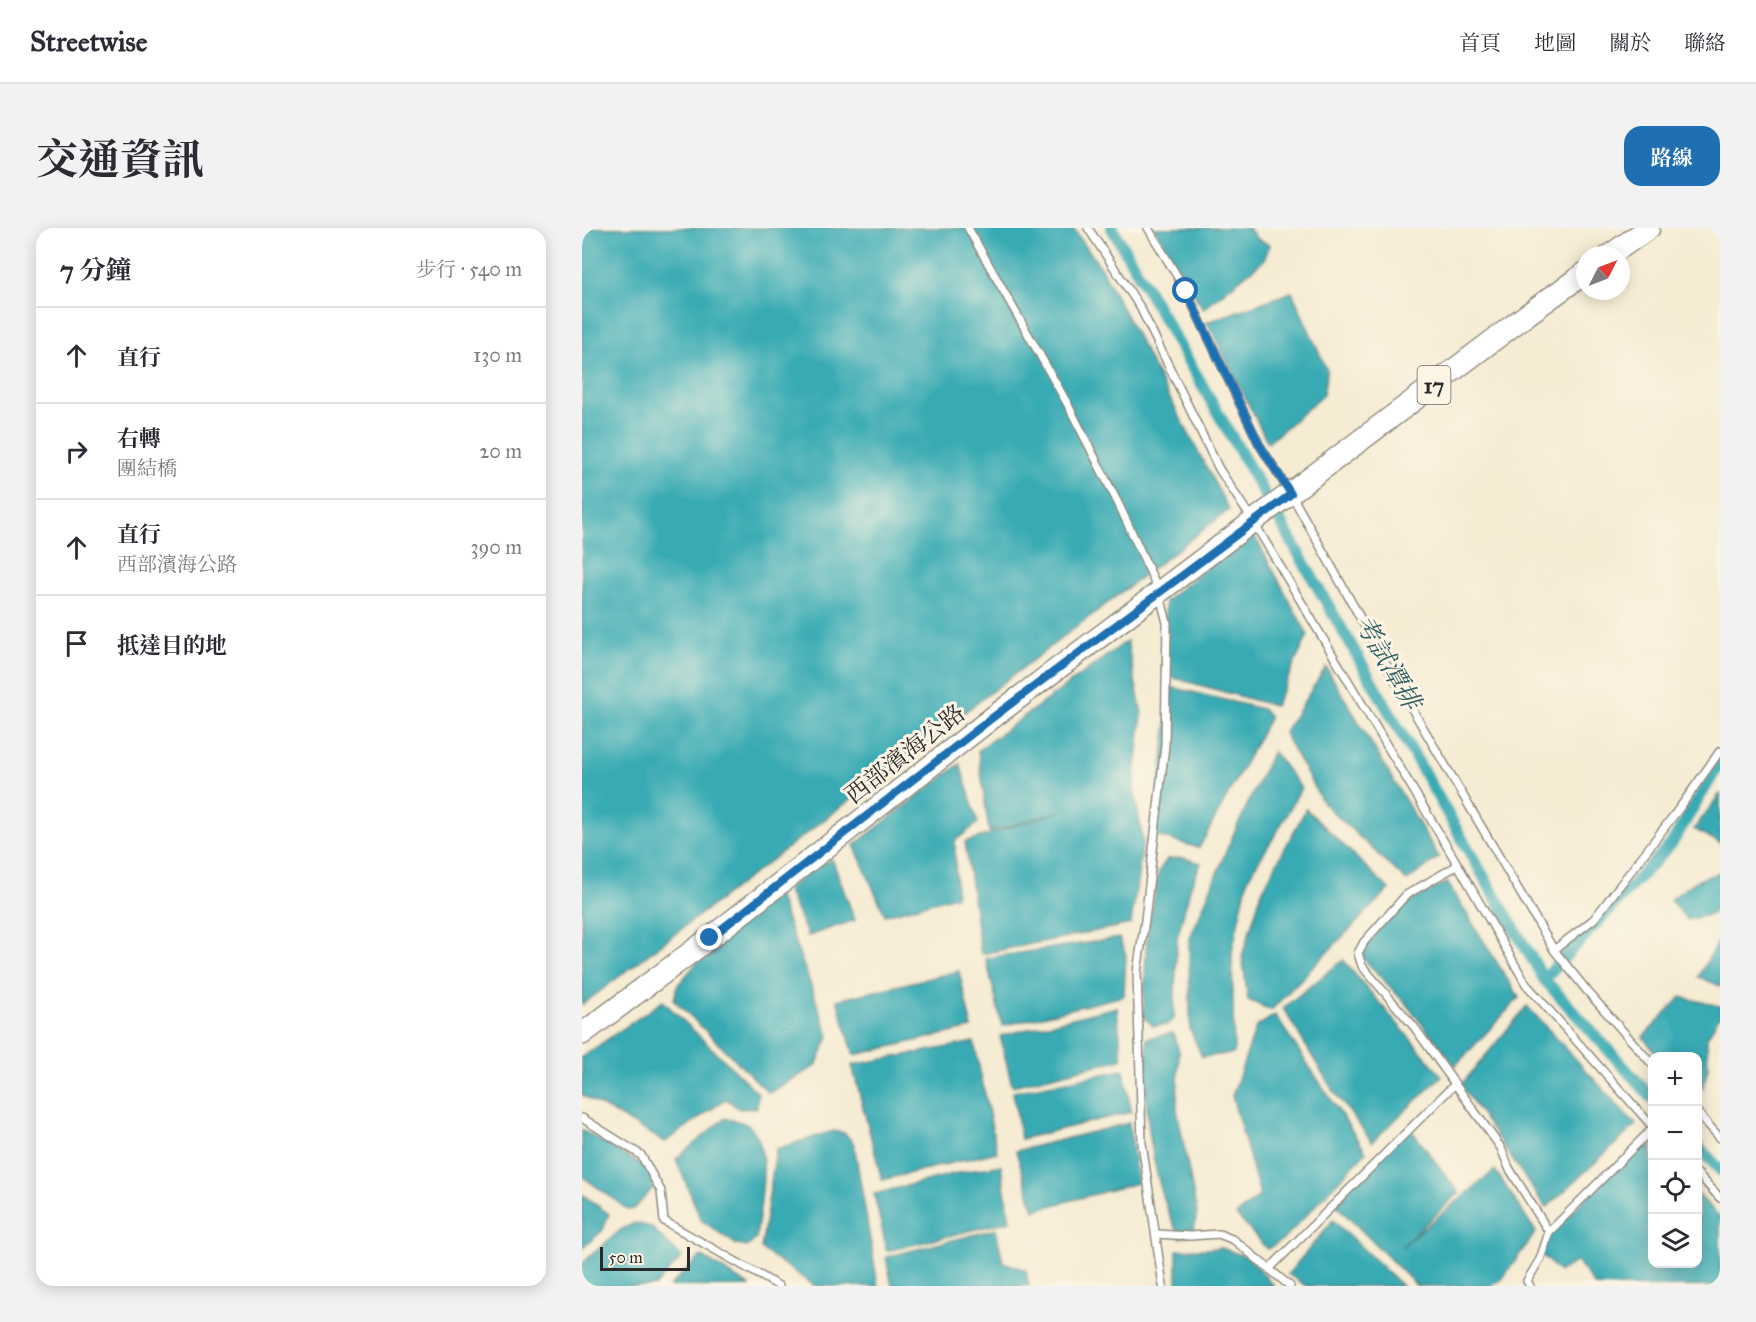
<!DOCTYPE html>
<html lang="zh-TW">
<meta charset="utf-8">
<style>
:root{--surface:#fff;--page:#f2f2f3;--text:#2b2b33;--muted:#7c7c81;--line:#e1e1e2;--accent:#1f6fb2}
body{margin:0;font-family:"IM FELL Great Primer","Noto Serif TC",serif;background:var(--page);color:var(--text)}
.controls{position:absolute;right:18px;bottom:18px;display:grid;overflow:hidden;border-radius:12px;box-shadow:0 3px 15px #0003}
.controls button{width:54px;height:54px;display:grid;place-items:center;padding:0;border:0;border-bottom:2px solid var(--line);background:var(--surface);color:var(--text);font:30px sans-serif}
.compass{position:absolute;left:994px;top:18px;width:54px;height:54px;border-radius:50%;background:var(--surface);box-shadow:0 3px 15px #0003;rotate:48deg}
.scale{position:absolute;left:18px;bottom:15px;width:90px;box-sizing:border-box;padding-left:6px;border:3px solid #2b2b2b;border-top:0;font-size:16px;line-height:21px;white-space:nowrap;color:#2b2b2b;-webkit-text-stroke:4px #fcf5e5;paint-order:stroke}
.stop{position:absolute;width:18px;height:18px;margin:-14px;border:4px solid #1f6fb2;border-radius:50%;background:#fff}
.stop.end{background:#1f6fb2;border-color:#fff;box-shadow:0 2px 6px #0008}
.list{margin:0;padding:0;list-style:none}
h2{display:flex;justify-content:space-between;align-items:center;height:78px;margin:0;padding:0 24px;font-size:26px}
h2 small{font-size:20px;font-weight:400;color:var(--muted)}
.list li{display:grid;grid-template-columns:39px 1fr auto;gap:18px;align-items:center;box-sizing:border-box;height:96px;padding:0 24px;border-top:2px solid var(--line)}
.list b{display:block;font-size:22px;white-space:nowrap}
.list p{margin:0;font-size:20px;white-space:nowrap;color:var(--muted)}
.list em{font-size:20px;font-style:normal;color:var(--muted)}
.icon{flex:none;width:33px;height:33px;fill:none;stroke:currentColor;stroke-width:2;stroke-linecap:round;stroke-linejoin:round}
.map{position:relative;flex:none;width:1138px;height:1058px;overflow:hidden;border-radius:18px}
header{display:flex;align-items:center;gap:36px;box-sizing:border-box;height:84px;padding:0 30px;background:var(--surface);border-bottom:2px solid var(--line)}
header strong{font-size:28px}
nav{display:flex;gap:33px;margin-inline-start:auto;font-size:21px}
.intro{display:flex;align-items:center;justify-content:space-between;box-sizing:border-box;height:144px;padding:0 36px}
h1{margin:0;font-size:42px}
.button{padding:15px 27px;border-radius:18px;background:var(--accent);color:#fff;font-size:21px;font-weight:700}
main{display:flex;gap:36px;padding:0 36px}
aside{flex:1;background:var(--surface);border-radius:18px;box-shadow:0 3px 15px #0003}
.map>svg:first-child{display:block}
.water{fill:#39aab4;stroke:#326a70;stroke-width:1.5}
.lines{fill:none;stroke-linecap:round;stroke-linejoin:round}
.canal{stroke:#39aab4;stroke-width:12}
.lane-casing{stroke:#908b7f;stroke-width:10}
.primary-casing{stroke:#908b7f;stroke-width:24}
.lane{stroke:#fff;stroke-width:7}
.primary{stroke:#fff;stroke-width:21}
.route{stroke:#1f6fb2;stroke-width:8}
.labels{text-anchor:middle;stroke-width:6;stroke-linejoin:round;paint-order:stroke}
.shield{fill:#fcf5e5;stroke:#6a6863;stroke-width:1.5}
.shield-label{font-size:22px;font-weight:bold;fill:#2b2b2b}
.street-label{font-size:24px;fill:#2b2b2b;stroke:#fcf5e5}
.water-label{font-size:26px;font-style:italic;fill:#315e62;stroke:#fcf5e5}
</style>
<header>
<strong>Streetwise</strong>
<nav><a>首頁</a><a>地圖</a><a>關於</a><a>聯絡</a></nav>
</header>
<div class="intro"><h1>交通資訊</h1><a class="button">路線</a></div>
<main>
<aside>
<h2>7 分鐘<small>步行 · 540 m</small></h2>
<ul class="list">
<li><svg class="icon" aria-label="ahead" viewBox="0 0 24 24"><path d="M12 20V5M6 11l6-6 6 6"/></svg><div><b>直行</b></div><em>130 m</em></li>
<li><svg class="icon" aria-label="right" viewBox="0 0 24 24"><path d="M7 20v-9h11M14 6l5 5-5 5"/></svg><div><b>右轉</b><p>團結橋</p></div><em>20 m</em></li>
<li><svg class="icon" aria-label="ahead" viewBox="0 0 24 24"><path d="M12 20V5M6 11l6-6 6 6"/></svg><div><b>直行</b><p>西部濱海公路</p></div><em>390 m</em></li>
<li><svg class="icon" aria-label="arrive" viewBox="0 0 24 24"><path d="M6 21V4h12l-3 4 3 4H6"/></svg><div><b>抵達目的地</b></div></li>
</ul>
</aside>
<div class="map">
<svg width="1138" height="1058" viewBox="0 0 1138 1058">
<rect width="100%" height="100%" fill="#fcf5e5"/>
<filter id="ink" filterUnits="userSpaceOnUse"><feTurbulence type="fractalNoise" baseFrequency=".0167" numOctaves="2"/><feDisplacementMap in="SourceGraphic" scale="12" xChannelSelector="R" yChannelSelector="G"/><feConvolveMatrix kernelMatrix="1 2 1 2 8 2 1 2 1" color-interpolation-filters="sRGB"/></filter>
<filter id="wash" filterUnits="userSpaceOnUse"><feTurbulence type="fractalNoise" baseFrequency=".008" numOctaves="4" result="noise"/><feDisplacementMap in="SourceGraphic" scale="24" xChannelSelector="R" yChannelSelector="G"/><feGaussianBlur stdDeviation="1.35" result="paint"/><feColorMatrix in="noise" values="0 0 0 0 0 0 0 0 0 0 0 0 0 0 0 0 0 1.4 0 .05"/><feComposite in="paint" operator="in"/></filter>
<g filter="url(#wash)">
<rect width="100%" height="100%" fill="#f6ebd3"/>
<g class="water">
<polygon points="0,0 491,0 519,40 647,282 0,777"/>
<polygon points="572,0 667,0 675,11 688,17 682,32 621,81"/>
<polygon points="710,64 745,142 741,167 686,215 625,94"/>
<polygon points="670,303 726,407 693,478 585,448 583,373"/>
<polygon points="545,413 560,486 552,560 561,613 549,696 399,726 383,614 479,583 407,604 396,522"/>
<polygon points="744,439 857,629 825,653 741,575 702,505"/>
<polygon points="589,459 680,481 688,489 617,620 572,607"/>
<polygon points="691,523 719,560 695,604 666,650 650,723 652,825 620,829 608,801 607,712 651,607"/>
<polygon points="378,536 396,595 373,613 374,668 303,687 272,617"/>
<polygon points="1138,566 1138,615 1112,601"/>
<polygon points="724,581 807,661 689,782 666,772 660,728 680,663"/>
<polygon points="602,630 619,635 609,658 595,710 592,791 584,797 571,798 561,788 565,707 577,643 585,631"/>
<polygon points="250,631 273,692 226,708 205,661 235,638"/>
<polygon points="1138,644 1138,672 1130,686 1105,692 1088,672 1114,653"/>
<polygon points="865,654 937,770 873,838 824,776 778,727 811,683"/>
<polygon points="196,667 247,808 234,838 187,865 92,772 95,758 135,711"/>
<polygon points="537,710 544,727 542,768 420,798 404,730"/>
<polygon points="1138,710 1138,758 1116,749"/>
<polygon points="761,732 860,848 790,914 750,861 701,780"/>
<polygon points="377,743 390,800 272,827 255,772"/>
<polygon points="1099,769 1138,778 1138,787 1125,810 1126,840 1121,860 1116,857 1116,828 1076,828 1061,809"/>
<polygon points="81,773 176,865 175,880 157,881 144,871 83,914 0,867 0,829"/>
<polygon points="945,778 1054,897 964,980 879,857"/>
<polygon points="535,779 540,831 430,858 418,808"/>
<polygon points="693,787 784,924 701,1012 685,1021 654,987 678,967 650,868 674,799"/>
<path d="M591,805l6,18 -2,58 20,104 -4,21 -13,4c-21,-41 -31,-93 -34,-139 -1,-20 1,-41 1,-61z"/>
<polygon points="392,814 415,924 300,952 270,837"/>
<polygon points="542,842 549,884 439,911 431,864"/>
<path d="M143,890c7,2 17,3 23,7 26,18 11,87 8,114l-9,8 -10,-2 -36,-25 -25,-61z"/>
<polygon points="547,895 556,955 452,982 434,923"/>
<polygon points="827,899 877,965 819,1019 913,942 954,1004 919,1052 907,1058 835,1058 751,974"/>
<polygon points="0,902 62,938 70,947 71,960 52,981 46,982 0,948"/>
<polygon points="251,903 263,905 272,916 296,1058 233,1058 179,1021 194,921"/>
<polygon points="1063,911 1070,919 1070,1036 1116,1036 1116,966 1138,989 1138,1058 1013,1058 995,1033 977,1044 959,1026 964,1010"/>
<polygon points="419,937 428,993 305,1023 292,966 375,945"/>
<polygon points="0,966 27,986 21,1002 0,1021"/>
<polygon points="751,992 820,1058 724,1058 706,1046"/>
<polygon points="53,995 69,999 100,1029 73,1058 0,1058 0,1035 40,1001"/>
<polygon points="414,1001 421,1034 444,1042 447,1058 310,1058 304,1029"/>
<polygon points="640,1020 667,1030 692,1058 595,1058 595,1022"/>
<polygon points="119,1028 167,1058 88,1058"/>
</g>
<g class="lines">
<g class="canal">
<polyline points="530,0 903,651 962,751 1070,870"/>
<polyline points="962,751 1090,615 1138,535"/>
<polyline points="1116,918 1138,942"/>
</g>
</g>
</g>
<g filter="url(#ink)">
<g class="lines">
<defs>
<g id="lane">
<polyline points="386,0 485,175 537,277 577,363 585,395 583,517 563,692 555,744 560,915 581,1058"/>
<polyline points="506,0 558,79 637,241 671,293 876,637 944,756 1070,898"/>
<polyline points="566,0 604,63 677,216 709,266 813,452 972,722 1006,764 1070,836"/>
<polyline points="972,722 1012,691 1099,578 1138,523"/>
<polyline points="873,856 833,800 780,738 776,725 782,714 824,667 876,637"/>
<polyline points="1116,885 1138,910"/>
<polyline points="0,890 59,927 79,963 82,993 197,1058"/>
<polyline points="1116,946 1138,970"/>
<polyline points="574,1006 608,1008 637,1006 652,1012 708,1058"/>
<polyline points="687,1041 873,856 919,920 927,940 967,1004"/>
<polyline points="948,1058 945,1053 958,1031 967,1004 1070,901"/>
</g>
<g id="primary">
<polyline points="1028,27 1067,0"/>
<polyline points="0,806 128,710 410,490 946,86 1003,45"/>
</g>
</defs>
<use href="#lane" class="lane-casing"/>
<use href="#primary" class="primary-casing"/>
<use href="#lane" class="lane"/>
<use href="#primary" class="primary"/>
</g>
</g>
<g class="lines" filter="url(#ink)">
<polyline class="route" points="128,710 410,490 709,266 677,216 604,63"/>
</g>
<g class="labels">
<rect class="shield" x="835.5" y="138" width="33" height="38" rx="4.5"/>
<g class="shield-label">
<text x="852" y="165">17</text>
</g>
<g class="street-label">
<text transform="translate(323 526) rotate(-38)" y="8">西部濱海公路</text>
</g>
<g class="water-label">
<text transform="translate(806 434) rotate(60)" y="9">考試潭排</text>
</g>
</g>
</svg>
<div class="controls">
<button>+</button>
<button>−</button>
<button><svg class="icon" aria-label="locate" viewBox="0 0 24 24"><circle cx="12" cy="12" r="6"/><path d="M12 2v4M12 18v4M2 12h4M18 12h4"/></svg></button>
<button><svg class="icon" aria-label="layers" viewBox="0 0 24 24"><path d="M12 4l9 5-9 5-9-5zM3 14l9 5 9-5"/></svg></button>
</div>
<svg class="compass" viewBox="-18 -18 36 36"><path d="M0-13l5 13h-10z" fill="#e53935"/><path d="M0 13l5-13h-10z" fill="#7c7c81"/></svg>
<div class="scale">50 m</div>
<div class="stop" style="left:604px;top:63px"></div>
<div class="stop end" style="left:128px;top:710px"></div>
</div>
</main>
